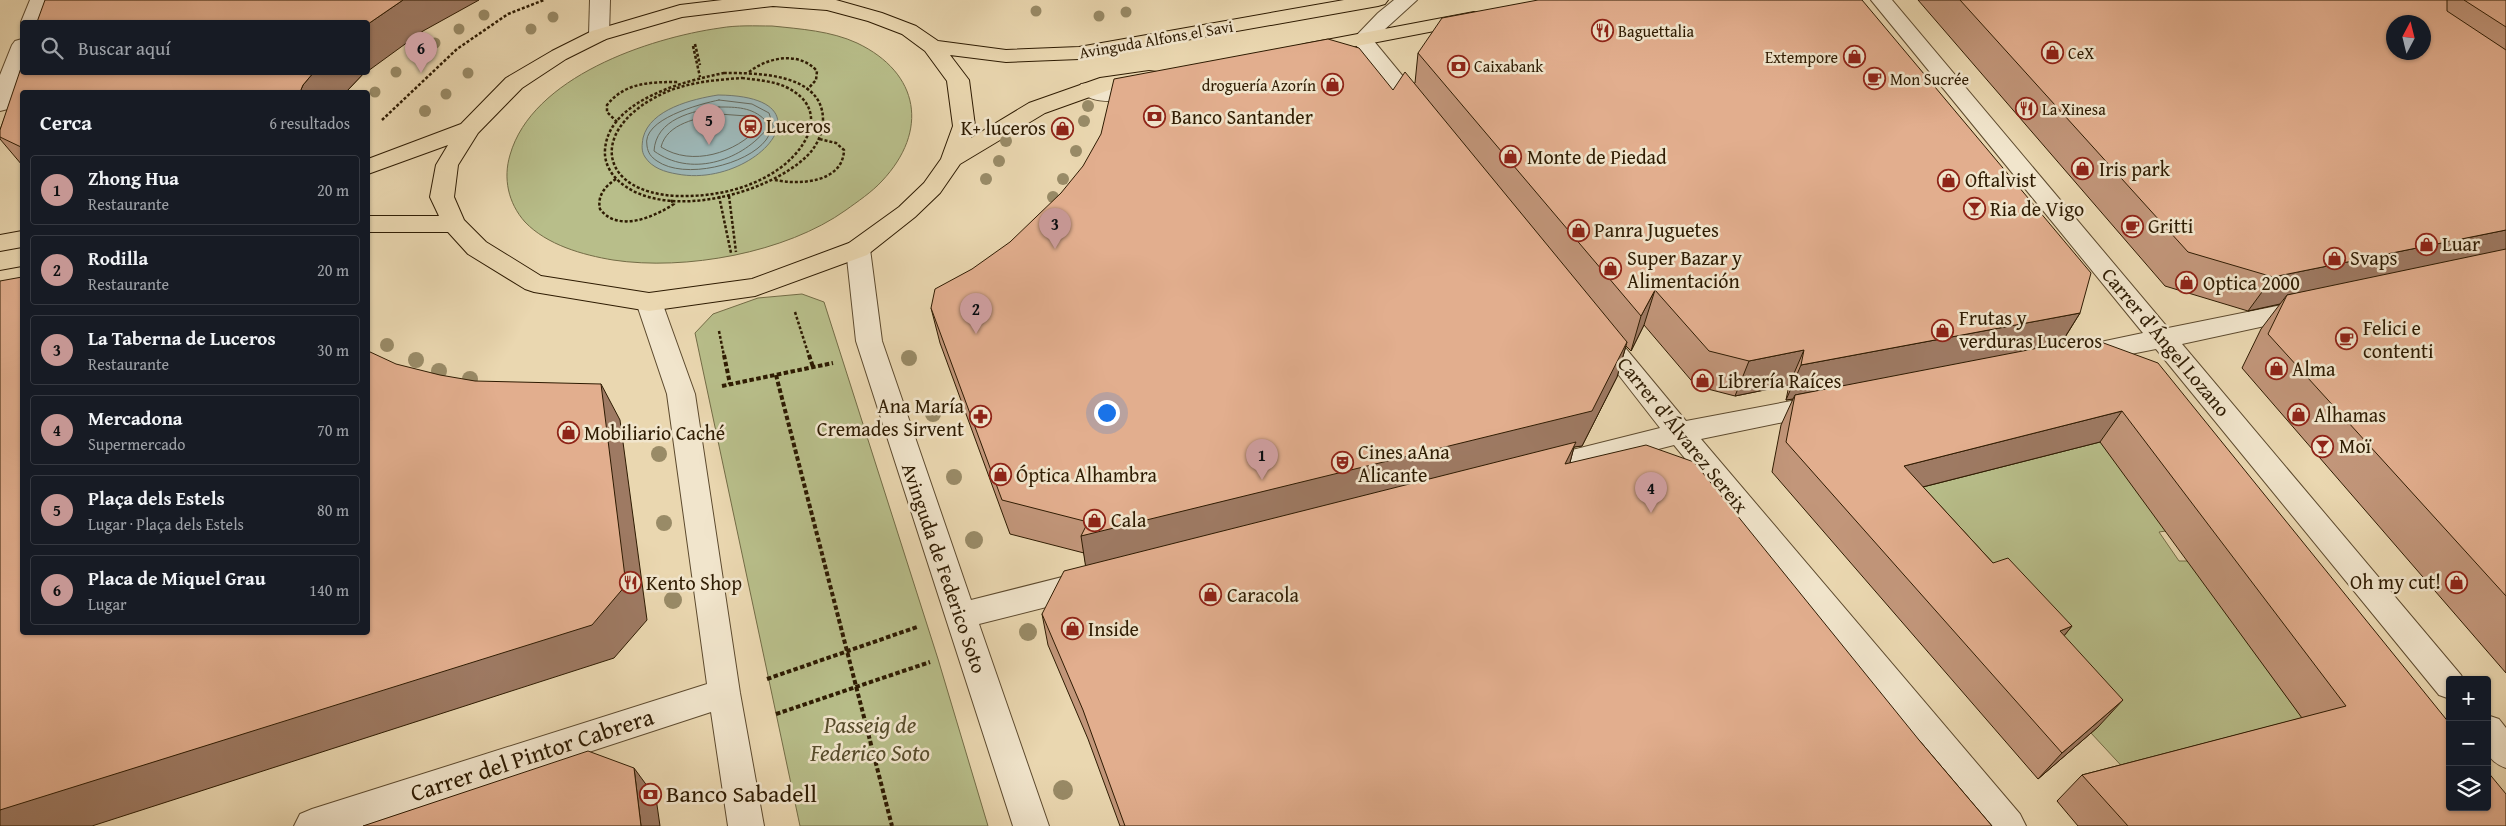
<!DOCTYPE html>
<html lang="es">
<meta charset="utf-8">
<style>
:root{--surface:#171b24;--page:#242831;--text:#f1f3f6;--muted:#9ea1a6;--line:#363941;--accent:#c59692}
body{margin:0;font-family:"Gentium Book Plus",serif;background:var(--page);color:var(--text)}
.controls{position:absolute;right:15px;bottom:15px;display:grid;overflow:hidden;border-radius:5px;box-shadow:0 1px 4px #0004}
.controls button{width:45px;height:45px;display:grid;place-items:center;padding:0;border:0;border-bottom:1px solid var(--line);background:var(--surface);color:var(--text);font:25px sans-serif}
.compass{position:absolute;left:2386px;top:15px;width:45px;height:45px;border-radius:50%;background:var(--surface);box-shadow:0 1px 4px #0004;rotate:7deg}
.you{position:absolute;left:1106px;top:412px;width:18px;height:18px;margin:-12px;border:4px solid #fff;border-radius:50%;background:#1a73e8;box-shadow:0 0 0 8px #1a73e833}
.badge{display:grid;place-items:center;width:32px;height:32px;border-radius:50%;background:var(--accent);color:#111;font-size:16px;font-weight:700}
.pin{position:absolute;translate:-50% -41px;filter:drop-shadow(0 1px 2px #0008)}
.pin::after{content:'';position:absolute;top:26px;width:18px;height:15px;background:inherit;clip-path:polygon(0 0,100% 0,50% 100%)}
.list{margin:0;padding:0;list-style:none}
h2{display:flex;justify-content:space-between;align-items:center;height:65px;margin:0;padding:0 20px;font-size:21px}
h2 small{font-size:16px;font-weight:400;color:var(--muted)}
.list li{display:grid;grid-template-columns:32px 1fr auto;gap:15px;align-items:center;box-sizing:border-box;height:70px;margin:0 10px 10px;padding:0 10px;border:1px solid var(--line);border-radius:5px}
.list b{display:block;font-size:19px;white-space:nowrap}
.list p{margin:0;font-size:16px;white-space:nowrap;color:var(--muted)}
.list em{font-size:16px;font-style:normal;color:var(--muted)}
.icon{flex:none;width:28px;height:28px;fill:none;stroke:currentColor;stroke-width:2;stroke-linecap:round;stroke-linejoin:round}
.map{position:relative;flex:none;width:2506px;height:826px;overflow:hidden}
.search{position:absolute;background:var(--surface);box-shadow:0 1px 4px #0004;left:20px;top:20px;width:350px;height:55px;display:flex;align-items:center;gap:12px;box-sizing:border-box;padding:0 18px;border-radius:5px;color:var(--muted);font-size:19px}
.panel{position:absolute;background:var(--surface);box-shadow:0 1px 4px #0004;left:20px;top:90px;width:350px;height:545px;border-radius:5px}
.map>svg:first-child{display:block}
.green{fill:#b8be8a;stroke:#736c46}
.water{fill:#9db7b7;stroke:#71796f}
.lines{fill:none;stroke-linecap:round;stroke-linejoin:round}
.shore{stroke:#66695c;stroke-width:1}
.minor-casing{stroke:#5d4a2e;stroke-width:2}
.major-casing{stroke:#2e1b02;stroke-width:2}
.path-far1{stroke:#2e1b02;stroke-width:2.5;stroke-dasharray:3 2;stroke-linecap:butt}
.path{stroke:#2e1b02;stroke-width:4;stroke-dasharray:4.5 2.5;stroke-linecap:butt}
.minor{fill:#f1e5cc;fill-rule:evenodd}
.major{fill:#ead7b0;fill-rule:evenodd}
.tree{fill:#998b67}
.wall{fill:#c2967a;stroke:#2e1b02}
.shaded-wall{fill:#9e7a63;stroke:#2e1b02}
.building{fill:#e2ae8e;stroke:#2e1b02;fill-rule:evenodd}
.labels{text-anchor:middle;stroke-width:5;stroke-linejoin:round;paint-order:stroke}
.far-poi-label{font-size:16px;fill:#2e1b02;stroke:#f1e5cc;text-anchor:start}
.far-street-label{font-size:16px;fill:#2e1b02;stroke:#f1e5cc}
.poi-label{font-size:20px;fill:#2e1b02;stroke:#f1e5cc;text-anchor:start}
.street-label{font-size:20px;fill:#2e1b02;stroke:#f1e5cc}
.near-park-label{font-size:24px;font-style:italic;fill:#574c2b;stroke:#f1e5cc}
.near-street-label{font-size:24px;fill:#2e1b02;stroke:#f1e5cc}
.near-poi-label{font-size:24px;fill:#2e1b02;stroke:#f1e5cc;text-anchor:start}
</style>
<div class="map">
<svg width="2506" height="826" viewBox="0 0 2506 826">
<rect width="100%" height="100%" fill="#ead7b0"/>
<filter id="stains"><feTurbulence type="fractalNoise" baseFrequency=".004" numOctaves="4"/><feColorMatrix values="0 0 0 0 .2 0 0 0 0 .09 0 0 0 0 .02 0 0 0 .5 -.17"/></filter>
<radialGradient id="worn" r=".72"><stop offset=".6" stop-color="#630" stop-opacity="0"/><stop offset="1" stop-color="#630" stop-opacity=".3"/></radialGradient>
<g class="green">
<path d="M772,26c29,3 59,5 85,17 63,30 72,88 25,138 -10,11 -25,21 -36,29 -60,43 -161,61 -233,50 -30,-5 -66,-15 -88,-38 -17,-19 -22,-44 -15,-67 22,-78 139,-117 210,-127 17,-3 35,-2 52,-2z"/>
<polygon points="802,294 824,302 938,659 988,826 800,826 695,333 713,314 758,298"/>
<polygon points="2096,436 2166,531 2159,532 2179,561 2188,561 2314,734 2142,788 2091,733 1892,484 1926,477 1933,484 2059,452"/>
</g>
<path class="water" d="M718,95c119,1 37,94 -41,79 -12,-2 -25,-6 -32,-17 -4,-6 -3,-12 -2,-19 7,-29 50,-39 75,-43z"/>
<g class="lines">
<g class="shore">
<path d="M719,100l33,4 17,9 4,13c-2,4 -4,10 -7,14 -19,25 -82,40 -109,21 -6,-4 -9,-8 -10,-15 -6,-27 53,-42 72,-46z"/>
<path d="M719,107c17,0 33,0 46,13l1,10c-27,32 -76,47 -112,21 2,-32 38,-40 65,-44z"/>
<path d="M719,114l28,2 11,7 1,4c-23,26 -67,40 -98,20 6,-24 37,-29 58,-33z"/>
</g>
<defs>
<g id="minor">
<polygon points="30,0 50,0 41,22 22,22 22,24 21,22"/>
<polygon points="590,0 610,0 609,35 606,39 599,41 592,39 589,35"/>
<polygon points="1394,0 1417,0 1373,40 1429,108 1432,113 1429,118 1421,120 1413,118 1352,40 1378,13"/>
<polygon points="1871,0 1892,0 2168,328 2306,300 2315,303 2319,309 2315,315 2182,344 2461,675 2464,680 2450,680 2450,699 2439,695 2156,349 2081,364 2072,362 2068,355 2072,348 2143,333"/>
<polygon points="22,39 22,72 11,104 8,109 0,111 0,75 12,45 15,41"/>
<path d="M1089,83l24,6 33,-5 8,1 3,5 -3,5c-20,4 -62,14 -76,-6l3,-5z"/>
<polygon points="858,241 867,243 870,249 882,341 971,600 1090,570 1101,574 1105,583 1101,592 1090,596 979,624 1049,826 1013,826 856,341 846,249 849,243"/>
<polygon points="649,293 658,296 662,302 695,394 740,693 764,826 728,826 711,712 363,826 294,826 300,814 312,809 707,684 667,394 636,302 640,296"/>
<polygon points="1599,324 1608,327 1686,421 1823,395 1833,398 1837,405 1833,412 1701,439 2020,814 2026,826 1986,826 1674,445 1534,481 1524,478 1520,470 1524,462 1660,428 1586,333 1590,327"/>
<path d="M2487,715l12,4 7,9v40c-27,-10 -19,-28 -19,-53z"/>
</g>
<g id="major">
<path d="M722,0h114l46,13 34,13 22,15 68,9 73,-3 265,-47h44l-3,4 -7,2 -299,53 -73,3 -56,-7 19,25 6,46 -4,12 58,-35 71,-25 49,-7 8,1 3,5 -3,5 -45,7 -67,24 -85,51 -20,29 -25,24 -48,38 -112,41 -106,15 -115,-19 -9,-3 -57,-35 -20,-22h-80v-16h71l-9,-19 6,-32 12,-20 -80,29v-15l93,-35 45,-46 46,-27 40,-20 88,-26zM773,6l54,4 41,11 34,13 23,17 22,30 6,45 -12,33 -17,24 -25,24 -50,36 -97,36 -103,14 -108,-17 -55,-34 -22,-22 -10,-23 4,-32 20,-32 44,-45 44,-29 40,-20 76,-22z"/>
<polygon points="1474,12 1481,14 1484,18 1481,22 1305,56 1298,54 1295,50 1298,46 1305,44"/>
<polygon points="22,231 22,247 0,251 0,235"/>
<polygon points="22,267 22,283 0,287 0,271"/>
</g>
</defs>
<use href="#minor" class="minor-casing"/>
<use href="#major" class="major-casing"/>
<g class="path-far1">
<polyline points="695,44 700,65"/>
<polyline points="693,46 700,77"/>
<path d="M749,72c19,-15 50,-21 68,-1l-1,9 -9,10"/>
<path d="M724,73c33,0 98,0 99,46 0,14 -6,27 -16,37 -39,38 -140,65 -186,27 -10,-8 -17,-20 -16,-33 3,-50 80,-69 119,-77z"/>
<path d="M742,78c15,2 31,3 44,9 48,23 18,68 -15,87 -28,17 -62,23 -95,22 -75,-4 -87,-62 -22,-98 26,-15 58,-18 88,-20z"/>
<polyline points="382,120 457,49 508,14 544,0"/>
<path d="M617,122l-10,-10v-7c18,-23 44,-23 72,-23"/>
<path d="M616,179c-11,7 -19,17 -16,30 18,24 54,8 74,-5l-3,-4"/>
<path d="M775,180c24,5 68,3 69,-30l-8,-7 -17,-4"/>
<polyline points="719,196 731,253"/>
<polyline points="729,196 736,252"/>
<polyline points="795,312 809,356"/>
<polyline points="719,331 724,356"/>
</g>
<g class="path">
<polyline points="724,355 730,384"/>
<polyline points="809,355 813,367"/>
<polyline points="776,375 892,826"/>
<polyline points="722,386 833,363"/>
<polyline points="767,679 917,627"/>
<polyline points="776,714 930,662"/>
</g>
<use href="#minor" class="minor"/>
<use href="#major" class="major"/>
</g>
<g class="tree">
<circle cx="1036" cy="11" r="5.5"/>
<circle cx="1126" cy="12" r="5.5"/>
<circle cx="484" cy="15" r="5.5"/>
<circle cx="1099" cy="16" r="5.5"/>
<circle cx="553" cy="17" r="5.5"/>
<circle cx="459" cy="29" r="5.5"/>
<circle cx="531" cy="29" r="5.5"/>
<circle cx="435" cy="43" r="5.5"/>
<circle cx="419" cy="53" r="5.5"/>
<circle cx="396" cy="72" r="5.5"/>
<circle cx="468" cy="73" r="5.5"/>
<circle cx="375" cy="92" r="5.5"/>
<circle cx="446" cy="94" r="5.5"/>
<circle cx="1088" cy="106" r="6"/>
<circle cx="425" cy="111" r="6"/>
<circle cx="1084" cy="121" r="6"/>
<circle cx="1006" cy="141" r="6"/>
<circle cx="1076" cy="151" r="6"/>
<circle cx="999" cy="161" r="6"/>
<circle cx="986" cy="179" r="6"/>
<circle cx="1063" cy="179" r="6"/>
<circle cx="1053" cy="197" r="6"/>
<circle cx="387" cy="345" r="7"/>
<circle cx="909" cy="358" r="8"/>
<circle cx="416" cy="360" r="8"/>
<circle cx="439" cy="371" r="8"/>
<circle cx="470" cy="379" r="8"/>
<circle cx="933" cy="414" r="8"/>
<circle cx="659" cy="454" r="8"/>
<circle cx="954" cy="477" r="8"/>
<circle cx="664" cy="523" r="8"/>
<circle cx="974" cy="540" r="9"/>
<circle cx="673" cy="600" r="9"/>
<circle cx="1028" cy="632" r="9"/>
<circle cx="1063" cy="790" r="10"/>
</g>
<g class="wall">
<polygon points="1918,0 2506,0 2506,673 2242,368 2261,329 2280,304 2248,311 2165,286"/>
<polygon points="1418,53 2080,313 2061,344 2506,826 2078,826 2057,801 2082,775 2302,718 2100,442 1923,487 1993,563 2072,626 2064,636 2098,727 2038,779 1772,472 1781,425 1793,399 1786,400 1789,385 1735,396 1696,386 1644,325 1631,351 1626,346 1617,377 1582,446 1574,447 1570,462 1919,740 1992,826 1120,826 1088,739 1048,645 1042,614 1086,566 1084,553 1010,534 940,343 931,308 1393,90 1415,83"/>
<polygon points="22,72 365,72 346,92 22,92 22,165 0,139 0,130"/>
</g>
<g class="shaded-wall">
<polygon points="403,0 479,0 423,31 368,71 368,24"/>
<polygon points="314,72 365,72 346,92 300,92 303,85"/>
<polygon points="2506,230 2506,258 2287,295 2280,304 2248,311 2273,277"/>
<polygon points="1655,290 1644,325 1631,351 1641,316"/>
<polygon points="2080,313 2058,348 1795,395 1793,399 1786,400 1801,365"/>
<polygon points="1627,342 1617,377 1582,446 1574,447 1567,474 1086,569 1081,536"/>
<polygon points="1804,350 1789,385 1735,396 1749,361"/>
<polygon points="601,384 620,420 647,620 614,658 92,826 0,826 0,810"/>
<polygon points="2122,411 2100,442 1887,496 1904,466"/>
<polygon points="2072,626 2048,655 2060,631"/>
<polygon points="2123,700 2098,727 2038,779 2062,753"/>
<polygon points="634,768 656,798 660,826 641,826"/>
</g>
<g class="building">
<polygon points="45,0 403,0 368,24 368,22 37,22"/>
<polygon points="1538,0 1862,0 2091,273 2080,313 1801,365 1804,350 1749,361 1709,351 1655,290 1641,316 1418,53 1442,18"/>
<path d="M1960,0h487v11l59,39v180l-233,47 -85,-25zM2394,22h30v30h-30z"/>
<polygon points="2464,0 2506,0 2506,27"/>
<polygon points="1328,39 1359,48 1393,90 1405,72 1627,342 1592,411 1081,536 1088,522 1002,500 931,308 935,289 972,269 1010,242 1061,193 1083,166 1101,134 1114,79"/>
<polygon points="22,65 22,72 314,72 303,85 300,92 22,92 22,147 21,147 0,137 0,130"/>
<polygon points="2506,249 2506,596 2268,334 2287,295"/>
<polygon points="22,277 22,632 368,632 368,351 396,364 440,375 475,381 601,384 626,585 592,625 0,810 0,281"/>
<polygon points="2090,338 2158,363 2450,724 2450,807 2487,807 2487,771 2506,794 2506,826 2128,826 2082,775 2346,706 2122,411 1904,466 1993,563 2008,558 2072,626 2060,631 2123,700 2062,753 1786,442 1795,395"/>
<polygon points="1576,442 1565,464 1646,445 1694,462 1919,740 1992,826 1125,826 1083,710 1042,614 1064,571"/>
<polygon points="588,751 634,768 641,826 363,826"/>
</g>
<defs>
<symbol id="restaurant-ring" viewBox="-11 -11 22 22"><circle r="9.5" fill="#f1e5cc" stroke="#8f2418" stroke-width="1.5"/><path d="M-5-6h1v4h1v-4h1v4h1v-4h1v5L-1.5 .5V6h-2V.5L-5-1ZM5-6V6H3V1.5H1.5Q1.5-4 5-6Z" fill="#8f2418"/></symbol>
<symbol id="shop-ring" viewBox="-11 -11 22 22"><circle r="9.5" fill="#f1e5cc" stroke="#8f2418" stroke-width="1.5"/><path d="M-5-2.5h2.3a2.7 3.5 0 0 1 5.4 0H5L5.5 6h-11ZM-1.5-2.5h3a1.5 2.3 0 0 0-3 0Z" fill="#8f2418"/></symbol>
<symbol id="bank-ring" viewBox="-11 -11 22 22"><circle r="9.5" fill="#f1e5cc" stroke="#8f2418" stroke-width="1.5"/><path d="M-6-4H6V4H-6ZM0-2.3a2.3 2.3 0 1 0 0 4.6a2.3 2.3 0 1 0 0-4.6Z" fill="#8f2418"/></symbol>
<symbol id="cafe-ring" viewBox="-11 -11 22 22"><circle r="9.5" fill="#f1e5cc" stroke="#8f2418" stroke-width="1.5"/><path d="M-5.5-4.5H6V0H3Q3 3.5 0 3.5H-2.5Q-5.5 3.5-5.5 0ZM3-3.2v2h1.7v-2ZM-6 4.5H4V6H-6Z" fill="#8f2418"/></symbol>
<symbol id="station-ring" viewBox="-11 -11 22 22"><circle r="9.5" fill="#f1e5cc" stroke="#8f2418" stroke-width="1.5"/><path d="M-3-6H3Q5-6 5-4V2Q5 4 3 4L4.5 6H3L1.5 4h-3L-3 6H-4.5L-3 4Q-5 4-5 2V-4Q-5-6-3-6ZM-3.5-4v3h7v-3ZM-3.5 1v1.5H-2V1ZM2 1v1.5H3.5V1Z" fill="#8f2418"/></symbol>
<symbol id="bar-ring" viewBox="-11 -11 22 22"><circle r="9.5" fill="#f1e5cc" stroke="#8f2418" stroke-width="1.5"/><path d="M-6-5H6L.8 .8V4.5H3.5V6h-7V4.5H-.8V.8Z" fill="#8f2418"/></symbol>
<symbol id="pharmacy-ring" viewBox="-11 -11 22 22"><circle r="9.5" fill="#f1e5cc" stroke="#8f2418" stroke-width="1.5"/><path d="M-2-6h4v4h4v4h-4v4h-4v-4h-4v-4h4Z" fill="#8f2418"/></symbol>
<symbol id="theatre-ring" viewBox="-11 -11 22 22"><circle r="9.5" fill="#f1e5cc" stroke="#8f2418" stroke-width="1.5"/><path d="M-5-5.5Q0-4 5-5.5V0Q5 5 0 6Q-5 5-5 0ZM-3.3-2.5H-1v1.5H-3.3ZM1-2.5H3.3v1.5H1ZM-2.8 1Q0 5.5 2.8 1Z" fill="#8f2418"/></symbol>
</defs>
<g fill-rule="evenodd">
<use href="#restaurant-ring" x="1590" y="18" width="25" height="25"/>
<use href="#shop-ring" x="2040" y="40" width="25" height="25"/>
<use href="#shop-ring" x="1842" y="44" width="25" height="25"/>
<use href="#bank-ring" x="1446" y="54" width="25" height="25"/>
<use href="#cafe-ring" x="1862" y="66" width="25" height="25"/>
<use href="#shop-ring" x="1320" y="72" width="25" height="25"/>
<use href="#restaurant-ring" x="2014" y="96" width="25" height="25"/>
<use href="#bank-ring" x="1142" y="104" width="25" height="25"/>
<use href="#station-ring" x="738" y="114" width="25" height="25"/>
<use href="#shop-ring" x="1050" y="116" width="25" height="25"/>
<use href="#shop-ring" x="1498" y="144" width="25" height="25"/>
<use href="#shop-ring" x="2070" y="156" width="25" height="25"/>
<use href="#shop-ring" x="1936" y="168" width="25" height="25"/>
<use href="#bar-ring" x="1962" y="196" width="25" height="25"/>
<use href="#cafe-ring" x="2120" y="214" width="25" height="25"/>
<use href="#shop-ring" x="1566" y="218" width="25" height="25"/>
<use href="#shop-ring" x="2414" y="232" width="25" height="25"/>
<use href="#shop-ring" x="2322" y="246" width="25" height="25"/>
<use href="#shop-ring" x="1598" y="256" width="25" height="25"/>
<use href="#shop-ring" x="2174" y="270" width="25" height="25"/>
<use href="#shop-ring" x="1930" y="318" width="25" height="25"/>
<use href="#cafe-ring" x="2334" y="326" width="25" height="25"/>
<use href="#shop-ring" x="2264" y="356" width="25" height="25"/>
<use href="#shop-ring" x="1690" y="368" width="25" height="25"/>
<use href="#shop-ring" x="2286" y="402" width="25" height="25"/>
<use href="#pharmacy-ring" x="968" y="404" width="25" height="25"/>
<use href="#shop-ring" x="556" y="420" width="25" height="25"/>
<use href="#bar-ring" x="2310" y="434" width="25" height="25"/>
<use href="#theatre-ring" x="1330" y="450" width="25" height="25"/>
<use href="#shop-ring" x="988" y="462" width="25" height="25"/>
<use href="#shop-ring" x="1082" y="508" width="25" height="25"/>
<use href="#shop-ring" x="2444" y="570" width="25" height="25"/>
<use href="#restaurant-ring" x="618" y="570" width="25" height="25"/>
<use href="#shop-ring" x="1198" y="582" width="25" height="25"/>
<use href="#shop-ring" x="1060" y="616" width="25" height="25"/>
<use href="#bank-ring" x="638" y="782" width="25" height="25"/>
</g>
<g class="labels">
<g class="far-poi-label">
<text x="1618" y="37">Baguettalia</text>
<text x="2068" y="59">CeX</text>
<text x="1838" y="63" text-anchor="end">Extempore</text>
<text x="1474" y="72">Caixabank</text>
<text x="1890" y="85">Mon Sucrée</text>
<text x="1316" y="91" text-anchor="end">droguería Azorín</text>
<text x="2042" y="115">La Xinesa</text>
</g>
<g class="far-street-label">
<text transform="translate(1156 39) rotate(-10)" y="6">Avinguda Alfons el Savi</text>
</g>
<g class="poi-label">
<text x="1171" y="124">Banco Santander</text>
<text x="766" y="133">Luceros</text>
<text x="1046" y="135" text-anchor="end">K+ luceros</text>
<text x="1527" y="164">Monte de Piedad</text>
<text x="2099" y="176">Iris park</text>
<text x="1965" y="187">Oftalvist</text>
<text x="1990" y="216">Ria de Vigo</text>
<text x="2148" y="233">Gritti</text>
<text x="1594" y="237">Panra Juguetes</text>
<text x="2442" y="251">Luar</text>
<text x="1627" y="265">Super Bazar y<tspan x="1627" dy="23">Alimentación</tspan></text>
<text x="2350" y="265">Svaps</text>
<text x="2203" y="290">Optica 2000</text>
<text x="1959" y="325">Frutas y<tspan x="1959" dy="23">verduras Luceros</tspan></text>
<text x="2363" y="335">Felici e<tspan x="2363" dy="23">contenti</tspan></text>
<text x="2292" y="376">Alma</text>
<text x="1718" y="388">Librería Raíces</text>
<text x="964" y="413" text-anchor="end">Ana María<tspan x="964" dy="23">Cremades Sirvent</tspan></text>
<text x="2314" y="422">Alhamas</text>
<text x="584" y="440">Mobiliario Caché</text>
<text x="2339" y="453">Moï</text>
<text x="1358" y="459">Cines aAna<tspan x="1358" dy="23">Alicante</tspan></text>
<text x="1016" y="482">Óptica Alhambra</text>
<text x="1111" y="527">Cala</text>
<text x="2441" y="589" text-anchor="end">Oh my cut!</text>
<text x="646" y="590">Kento Shop</text>
<text x="1227" y="602">Caracola</text>
<text x="1088" y="636">Inside</text>
</g>
<g class="street-label">
<text transform="translate(2166 342) rotate(50)" y="7">Carrer d'Ángel Lozano</text>
<text transform="translate(1683 435) rotate(51)" y="7">Carrer d'Álvarez Sereix</text>
<text transform="translate(944 568) rotate(71)" y="7">Avinguda de Federico Soto</text>
</g>
<g class="near-park-label">
<text x="870" y="733">Passeig de<tspan x="870" dy="28">Federico Soto</tspan></text>
</g>
<g class="near-street-label">
<text transform="translate(532 755) rotate(-18)" y="8">Carrer del Pintor Cabrera</text>
</g>
<g class="near-poi-label">
<text x="666" y="802">Banco Sabadell</text>
</g>
</g>
<rect width="100%" height="100%" filter="url(#stains)"/>
<rect width="100%" height="100%" fill="url(#worn)"/>
</svg>
<div class="controls">
<button>+</button>
<button>−</button>
<button><svg class="icon" aria-label="layers" viewBox="0 0 24 24"><path d="M12 4l9 5-9 5-9-5zM3 14l9 5 9-5"/></svg></button>
</div>
<svg class="compass" viewBox="-18 -18 36 36"><path d="M0-13l5 13h-10z" fill="#e53935"/><path d="M0 13l5-13h-10z" fill="#9ea1a6"/></svg>
<div class="you"></div>
<div class="pin badge" style="left:1262px;top:480px">1</div>
<div class="pin badge" style="left:976px;top:334px">2</div>
<div class="pin badge" style="left:1055px;top:249px">3</div>
<div class="pin badge" style="left:1651px;top:513px">4</div>
<div class="pin badge" style="left:709px;top:145px">5</div>
<div class="pin badge" style="left:421px;top:73px">6</div>
<div class="search"><svg class="icon" aria-label="search" viewBox="0 0 24 24"><circle cx="10" cy="10" r="6"/><path d="M15 15l6 6"/></svg>Buscar aquí</div>
<section class="panel">
<h2>Cerca<small>6 resultados</small></h2>
<ul class="list">
<li><span class="badge">1</span><div><b>Zhong Hua</b><p>Restaurante</p></div><em>20 m</em></li>
<li><span class="badge">2</span><div><b>Rodilla</b><p>Restaurante</p></div><em>20 m</em></li>
<li><span class="badge">3</span><div><b>La Taberna de Luceros</b><p>Restaurante</p></div><em>30 m</em></li>
<li><span class="badge">4</span><div><b>Mercadona</b><p>Supermercado</p></div><em>70 m</em></li>
<li><span class="badge">5</span><div><b>Plaça dels Estels</b><p>Lugar · Plaça dels Estels</p></div><em>80 m</em></li>
<li><span class="badge">6</span><div><b>Placa de Miquel Grau</b><p>Lugar</p></div><em>140 m</em></li>
</ul>
</section>
</div>
